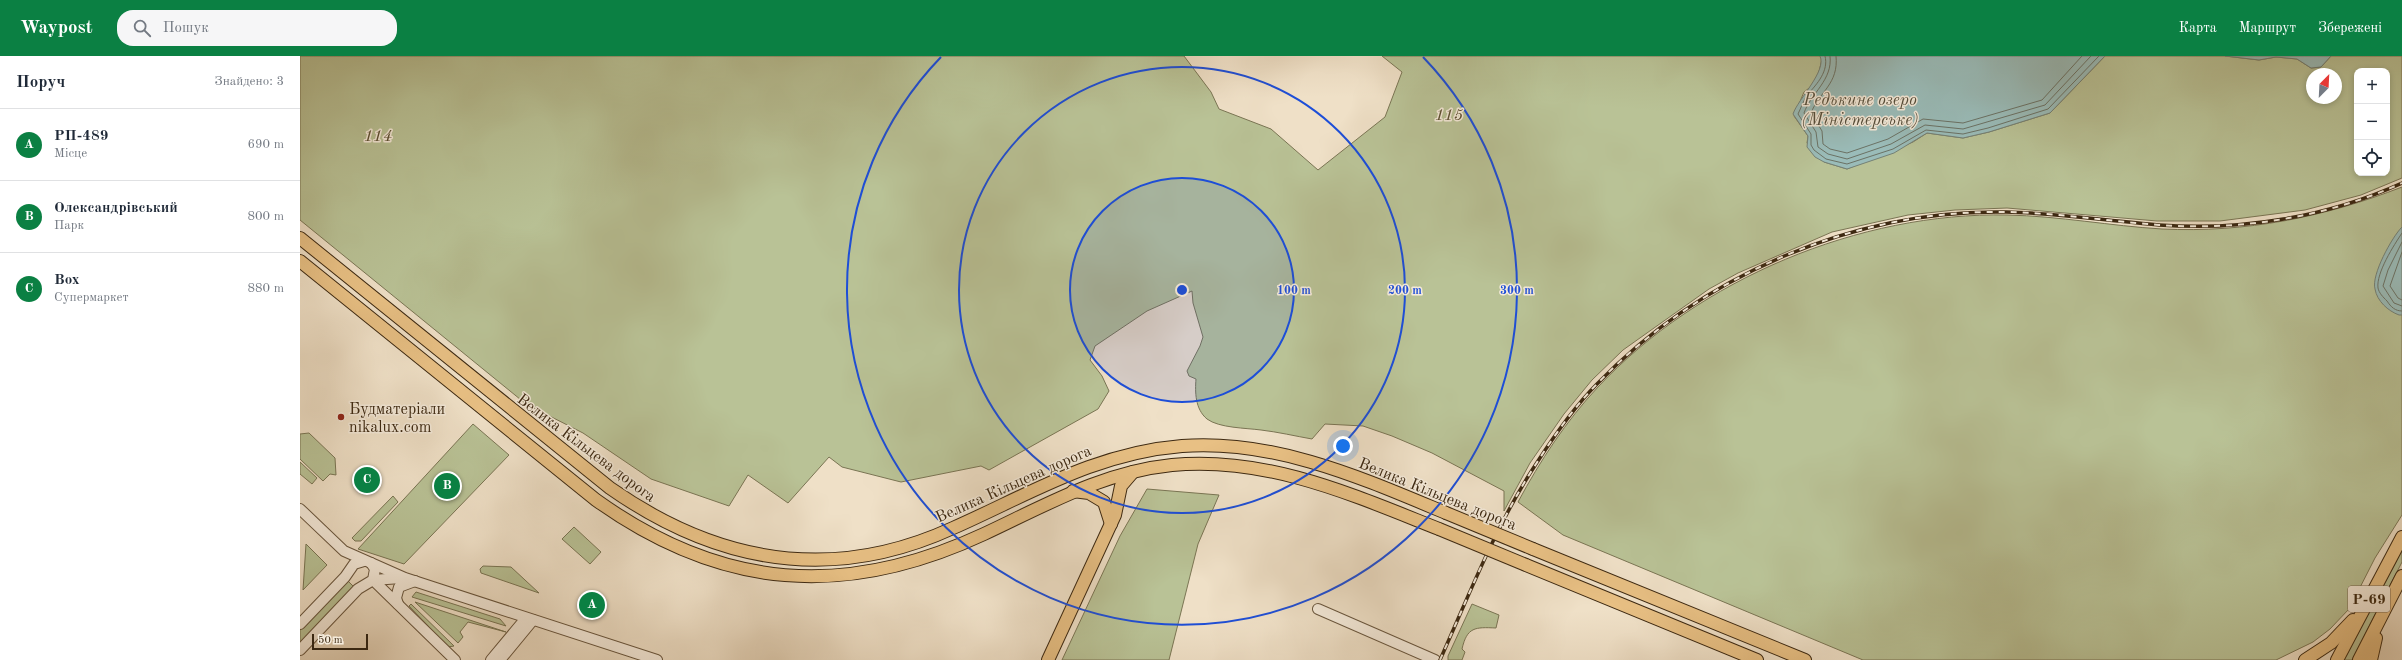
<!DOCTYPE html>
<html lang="uk">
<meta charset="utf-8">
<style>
:root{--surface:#fff;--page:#f6f6f7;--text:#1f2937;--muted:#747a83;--line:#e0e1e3;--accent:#0b8043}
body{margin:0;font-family:"Old Standard TT",serif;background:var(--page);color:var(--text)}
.controls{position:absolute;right:12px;top:12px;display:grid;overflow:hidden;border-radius:8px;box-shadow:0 2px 6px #0003}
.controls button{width:36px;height:36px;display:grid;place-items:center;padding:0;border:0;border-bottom:1px solid var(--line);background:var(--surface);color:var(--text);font:20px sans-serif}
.compass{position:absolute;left:2006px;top:12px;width:36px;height:36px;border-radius:50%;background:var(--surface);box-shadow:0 2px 6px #0003;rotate:24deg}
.scale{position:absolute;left:12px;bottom:10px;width:56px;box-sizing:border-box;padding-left:4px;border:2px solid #3c2811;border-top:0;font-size:11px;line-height:14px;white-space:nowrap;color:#3c2811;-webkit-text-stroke:3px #f5ebdb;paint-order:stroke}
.you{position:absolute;left:1043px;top:390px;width:14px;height:14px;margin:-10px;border:3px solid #fff;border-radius:50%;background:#1a73e8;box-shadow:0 0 0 6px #1a73e833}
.badge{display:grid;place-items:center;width:26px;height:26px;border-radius:50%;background:var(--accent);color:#fff;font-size:13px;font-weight:700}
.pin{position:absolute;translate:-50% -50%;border:2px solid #fff;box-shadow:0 1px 4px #0006}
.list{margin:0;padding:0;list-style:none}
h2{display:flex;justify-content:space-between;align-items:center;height:52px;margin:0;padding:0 16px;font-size:17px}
h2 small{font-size:13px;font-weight:400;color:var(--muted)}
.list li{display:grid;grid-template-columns:26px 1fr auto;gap:12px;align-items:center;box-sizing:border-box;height:72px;padding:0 16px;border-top:1px solid var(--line)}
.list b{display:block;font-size:15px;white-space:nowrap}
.list p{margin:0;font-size:13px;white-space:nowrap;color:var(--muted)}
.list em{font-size:13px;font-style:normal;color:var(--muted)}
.icon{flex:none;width:22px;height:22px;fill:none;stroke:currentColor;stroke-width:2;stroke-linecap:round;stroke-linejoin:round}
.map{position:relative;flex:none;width:2102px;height:604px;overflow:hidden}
header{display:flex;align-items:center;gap:24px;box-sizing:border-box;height:56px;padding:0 20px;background:var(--accent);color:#fff}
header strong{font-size:19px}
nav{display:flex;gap:22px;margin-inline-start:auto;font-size:14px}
.search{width:280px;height:36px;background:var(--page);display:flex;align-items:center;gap:10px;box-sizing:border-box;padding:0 14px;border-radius:16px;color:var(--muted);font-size:15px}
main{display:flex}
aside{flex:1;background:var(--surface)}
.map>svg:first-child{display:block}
.green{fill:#b9c296;stroke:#7a7554;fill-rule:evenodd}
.water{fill:#9abcb9;stroke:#748176}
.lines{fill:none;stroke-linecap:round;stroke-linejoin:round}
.shore{stroke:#6b7265;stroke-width:1}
.minor-casing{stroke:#69563e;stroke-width:12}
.major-casing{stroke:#3c2811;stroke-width:14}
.minor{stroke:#f5ebdb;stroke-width:10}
.major{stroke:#e8c084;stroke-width:12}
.rail-casing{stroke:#3c2811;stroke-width:3.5}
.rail{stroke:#f5ebdb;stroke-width:2;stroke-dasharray:6;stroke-linecap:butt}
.major-bridge-casing{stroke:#3c2811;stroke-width:14;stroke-linecap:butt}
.major-bridge{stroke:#e8c084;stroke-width:12}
.ring{fill:none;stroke:#1d4ed8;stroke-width:2}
.poi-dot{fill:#8f2418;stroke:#f5ebdb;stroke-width:1.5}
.labels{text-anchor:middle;stroke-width:3;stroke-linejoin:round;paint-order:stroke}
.shield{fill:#f5ebdb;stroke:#74624e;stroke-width:1}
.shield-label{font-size:15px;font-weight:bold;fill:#3c2811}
.park-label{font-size:16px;font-style:italic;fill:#5b4e32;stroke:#f5ebdb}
.poi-label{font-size:16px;fill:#3c2811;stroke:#f5ebdb;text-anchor:start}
.street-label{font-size:16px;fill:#3c2811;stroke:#f5ebdb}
.water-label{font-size:17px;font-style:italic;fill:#544d3b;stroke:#f5ebdb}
.centre{fill:#1d4ed8;stroke:#f5ebdb;stroke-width:2}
.ring-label{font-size:12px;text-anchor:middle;font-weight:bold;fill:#1d4ed8;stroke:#f5ebdb;stroke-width:3;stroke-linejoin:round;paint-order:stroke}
</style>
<header>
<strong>Waypost</strong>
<div class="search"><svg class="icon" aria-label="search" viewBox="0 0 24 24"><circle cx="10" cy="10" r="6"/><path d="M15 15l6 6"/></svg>Пошук</div>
<nav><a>Карта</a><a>Маршрут</a><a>Збережені</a></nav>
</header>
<main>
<aside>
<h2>Поруч<small>Знайдено: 3</small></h2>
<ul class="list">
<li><span class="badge">A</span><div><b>РП-489</b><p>Місце</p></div><em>690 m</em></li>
<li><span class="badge">B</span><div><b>Олександрівський</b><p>Парк</p></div><em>800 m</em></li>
<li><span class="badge">C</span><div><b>Box</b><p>Супермаркет</p></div><em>880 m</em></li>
</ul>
</aside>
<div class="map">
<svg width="2102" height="604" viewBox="0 0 2102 604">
<rect width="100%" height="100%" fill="#efe0c7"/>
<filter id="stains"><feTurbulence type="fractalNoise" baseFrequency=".005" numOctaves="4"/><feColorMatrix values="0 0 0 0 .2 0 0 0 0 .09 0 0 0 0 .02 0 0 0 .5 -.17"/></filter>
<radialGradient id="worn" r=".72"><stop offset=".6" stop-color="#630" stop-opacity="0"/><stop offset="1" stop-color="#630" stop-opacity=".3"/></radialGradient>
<g class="green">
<path d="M0,0h884l27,36 8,17 52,20 47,41 67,-53 17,-45 -20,-16h438l2,3 -4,17 -5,9 -9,7 -10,24 14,20 -1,7 17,19 23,7 66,-27 14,-9 36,5 26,-6 61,-19 55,-57h120l34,4 17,-3 21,2 14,9 10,-1 10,-11h71v122l-41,17 -56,15 -85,11h-63l-150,-13 -52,2 -47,5 -76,17 -94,41 -29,16 -86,61 -31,30 -28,34 -34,49 -26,48v-20l-72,-38 -40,-17 -29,-10 -38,-2 -13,15c-17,-3 -34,-7 -51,-9 -15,-2 -42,-2 -54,-11 -12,-10 -12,-27 -11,-40l-7,-3 -2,-5 13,-25 3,-9 -10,-34 -1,-12 -45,20 -52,35 -5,14 12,16 7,15 -11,18 -109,61 -8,-4 -80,16 -59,-15 -13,-10 -41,46 -40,-28 -19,31 -78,-27 -68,-46 -57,-29 -226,-184zM2057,15h30v102h-30zM2012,18h24v24h-24z"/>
<path d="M2102,131v328l-27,43 -26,51 -19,20 -17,13 -37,18h-413l-300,-125 -45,-33c22,-41 48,-81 80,-115 101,-108 262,-175 409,-172 52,1 104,11 155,14 84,4 163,-12 240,-42z"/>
<polygon points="173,368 209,399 104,508 58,493"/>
<polygon points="9,377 35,402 36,419 30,418 23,425 0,403 0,378"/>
<polygon points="0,406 17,422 12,428 0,418"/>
<polygon points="847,433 919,439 898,488 869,604 762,604 820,480"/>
<polygon points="93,440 98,446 61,485 55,485 52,482"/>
<polygon points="274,471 301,496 290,508 262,483"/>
<polygon points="6,488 27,509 3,534"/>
<polygon points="2102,491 2102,506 2052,604 2043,604"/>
<polygon points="183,510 211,511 239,537 181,517 180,513"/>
<polygon points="48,525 56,533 0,591 0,574"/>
<polygon points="116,536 200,563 206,570 112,541"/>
<polygon points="115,546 206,576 168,566 160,576 163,581 158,587"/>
<polygon points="111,548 154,590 148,591 109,550"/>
<path d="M1172,548l27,11 -3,13c-21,-1 -29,-1 -34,21l3,3 -3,8h-14v-4z"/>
</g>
<g class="water">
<path d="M1520,0h285l-55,57 -61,19 -26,6 -36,-5 -33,20 -47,16 -23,-7 -9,-5 -8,-10 1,-11 -15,-22c5,-15 34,-43 27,-58z"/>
<polygon points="1925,0 2031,0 2021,11 2011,12 1997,3 1976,1 1959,4"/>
<path d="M2102,171v88h-3c-11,-4 -22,-14 -24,-26 -4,-14 17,-52 27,-62z"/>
</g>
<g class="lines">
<g class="shore">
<path d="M1525,0c4,15 -8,28 -17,38 -4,5 -7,14 -10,20l13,20v11l3,5 12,9 21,5 46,-15 33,-19 37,4 25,-6 60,-19 51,-53"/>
<path d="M1530,0c3,24 -19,37 -26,57l12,19 2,15 10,7 19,5 44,-15 34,-19 38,4 82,-24 46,-49"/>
<path d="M1536,0c3,28 -17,36 -25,57l11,18 1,13 7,5 17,4 41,-14 35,-20 40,4 79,-23 40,-44"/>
<path d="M2102,177c-8,12 -26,40 -24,55 1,5 5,9 9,13 4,6 8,10 15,10"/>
<polyline points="2102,186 2088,214 2083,230 2094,247 2102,250"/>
<polyline points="2102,196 2090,230 2098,242 2102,244"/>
</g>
<defs>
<g id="minor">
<polyline points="0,453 44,495 105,522 357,604"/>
<polyline points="73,524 155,604"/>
<polyline points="73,524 101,522"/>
<polyline points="98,548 96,542 99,531 115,525"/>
<polyline points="1018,553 1135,604"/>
<polyline points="0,568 45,521 54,508 64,505"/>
<polyline points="0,594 58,533 73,524 75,513 71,507"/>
<polyline points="191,604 226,562"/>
<polyline points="200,604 233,564"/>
</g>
<g id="major">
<path d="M0,182l310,250c107,75 221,96 343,40 77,-34 142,-75 229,-82 93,-7 180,32 264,67"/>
<path d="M0,205l296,239c126,90 249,99 388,34 62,-29 119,-62 188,-69 95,-9 181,30 267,64"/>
<polyline points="773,435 789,437 804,446 811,468"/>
<polyline points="1233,493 1505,604"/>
<polyline points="1226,509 1457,604"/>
<polyline points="748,604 815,459 821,430 833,416"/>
<polyline points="2005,604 2031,587 2053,564"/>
<polyline points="2037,604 2102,481"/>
<polyline points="2059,604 2102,520"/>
<polyline points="2071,604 2076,582"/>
</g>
</defs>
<use href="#minor" class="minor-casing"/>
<use href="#major" class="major-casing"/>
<use href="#minor" class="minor"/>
<use href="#major" class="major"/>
<defs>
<path id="rail" d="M1140,604c29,-65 57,-137 96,-196 18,-28 38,-57 61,-80 105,-109 258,-175 409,-172 51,1 102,9 153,13 83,6 168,-8 243,-42"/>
</defs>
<use href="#rail" class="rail-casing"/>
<use href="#rail" class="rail"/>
<defs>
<g id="major-bridge">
<polyline points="1146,457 1233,493"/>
<polyline points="1139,473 1226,509"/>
</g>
</defs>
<use href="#major-bridge" class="major-bridge-casing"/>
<use href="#major-bridge" class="major-bridge"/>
</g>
<circle cx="882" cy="234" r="112" fill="#1d4ed8" fill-opacity=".12"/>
<g class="ring">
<circle cx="882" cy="234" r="112"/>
<circle cx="882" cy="234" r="223"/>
<path d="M1123 1A335 335 0 1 1 641 1"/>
</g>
<circle class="poi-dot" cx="41" cy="361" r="4"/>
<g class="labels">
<rect class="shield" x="2048" y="530" width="42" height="26" rx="3"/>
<g class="shield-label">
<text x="2069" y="548">Р-69</text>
</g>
<g class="park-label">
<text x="1149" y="64">115</text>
<text x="78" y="85">114</text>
</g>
<g class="poi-label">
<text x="49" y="358">Будматеріали<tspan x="49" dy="18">nikalux.com</tspan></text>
</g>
<g class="street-label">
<text transform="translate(287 391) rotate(37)" y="6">Велика Кільцева дорога</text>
<text transform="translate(713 427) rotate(-24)" y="6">Велика Кільцева дорога</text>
<text transform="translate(1138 437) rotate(22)" y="6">Велика Кільцева дорога</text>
</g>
<g class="water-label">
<text x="1560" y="49">Редькине озеро<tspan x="1560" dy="20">(Міністерське)</tspan></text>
</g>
</g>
<circle cx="882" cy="234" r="6" class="centre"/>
<g class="ring-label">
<text x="994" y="238">100 m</text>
<text x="1105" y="238">200 m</text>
<text x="1217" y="238">300 m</text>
</g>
<rect width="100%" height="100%" filter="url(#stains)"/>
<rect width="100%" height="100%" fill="url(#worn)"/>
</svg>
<div class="controls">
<button>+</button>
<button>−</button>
<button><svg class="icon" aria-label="locate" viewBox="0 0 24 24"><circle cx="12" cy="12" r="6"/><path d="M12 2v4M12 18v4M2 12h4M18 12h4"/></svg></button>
</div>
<svg class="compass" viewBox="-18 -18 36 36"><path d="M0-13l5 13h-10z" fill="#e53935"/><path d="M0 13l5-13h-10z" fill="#747a83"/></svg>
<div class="scale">50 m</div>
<div class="you"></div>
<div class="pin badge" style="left:292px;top:549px">A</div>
<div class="pin badge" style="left:147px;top:430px">B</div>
<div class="pin badge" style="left:67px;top:424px">C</div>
</div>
</main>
